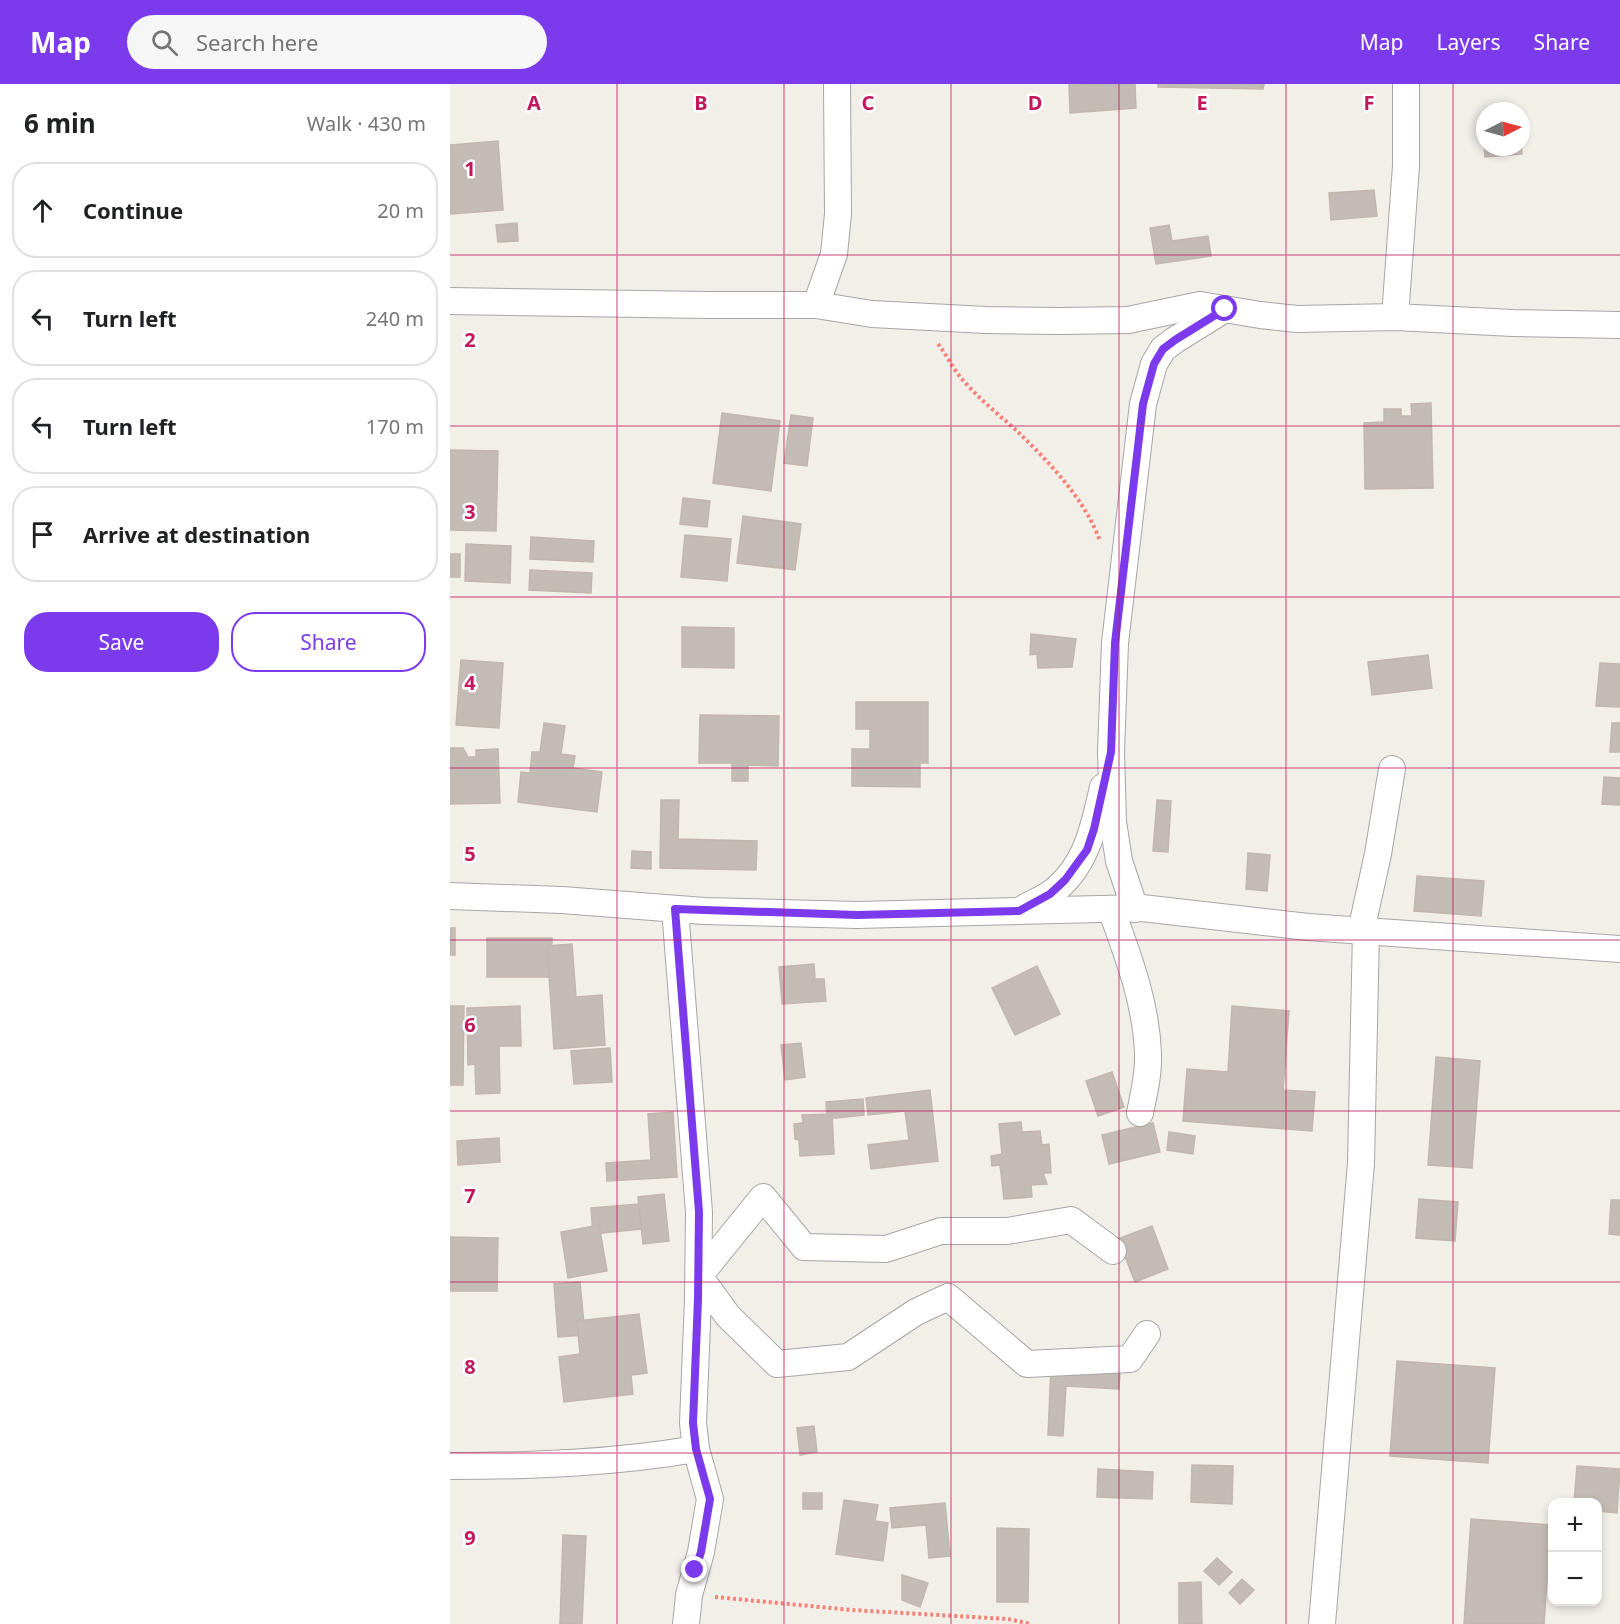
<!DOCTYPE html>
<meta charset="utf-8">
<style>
:root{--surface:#fff;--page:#f6f6f6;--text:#202124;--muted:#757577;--line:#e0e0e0;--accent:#7c3aed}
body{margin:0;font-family:"Noto Sans",sans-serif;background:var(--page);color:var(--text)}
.controls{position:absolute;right:18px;bottom:18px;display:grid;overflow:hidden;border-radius:12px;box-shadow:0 3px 9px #0003}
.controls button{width:54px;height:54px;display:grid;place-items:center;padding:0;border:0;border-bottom:2px solid var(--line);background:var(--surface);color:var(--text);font:30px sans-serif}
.compass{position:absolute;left:1026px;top:18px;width:54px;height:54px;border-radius:50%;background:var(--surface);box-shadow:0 3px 9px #0003;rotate:84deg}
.stop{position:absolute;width:18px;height:18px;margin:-14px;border:4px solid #7c3aed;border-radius:50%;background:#fff}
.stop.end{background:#7c3aed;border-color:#fff;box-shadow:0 2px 6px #0008}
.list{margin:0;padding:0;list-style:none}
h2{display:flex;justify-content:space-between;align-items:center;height:78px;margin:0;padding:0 24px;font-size:26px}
h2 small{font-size:20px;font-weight:400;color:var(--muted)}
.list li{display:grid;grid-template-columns:39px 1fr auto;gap:18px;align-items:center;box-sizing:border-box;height:96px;margin:0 12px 12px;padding:0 12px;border:2px solid var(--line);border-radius:24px}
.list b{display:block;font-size:22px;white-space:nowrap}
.list em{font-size:20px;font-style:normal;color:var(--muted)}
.actions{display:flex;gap:12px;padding:18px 24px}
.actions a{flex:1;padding:14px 0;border:2px solid var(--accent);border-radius:24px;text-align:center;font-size:21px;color:var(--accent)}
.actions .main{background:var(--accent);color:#fff}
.icon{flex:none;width:33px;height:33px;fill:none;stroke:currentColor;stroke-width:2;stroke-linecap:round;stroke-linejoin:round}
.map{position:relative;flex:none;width:1170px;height:1540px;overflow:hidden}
header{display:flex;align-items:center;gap:36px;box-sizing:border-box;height:84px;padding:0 30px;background:var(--accent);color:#fff}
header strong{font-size:28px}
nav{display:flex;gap:33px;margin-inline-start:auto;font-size:21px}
.search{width:420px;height:54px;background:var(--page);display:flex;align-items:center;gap:15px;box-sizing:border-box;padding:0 21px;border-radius:33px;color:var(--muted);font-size:22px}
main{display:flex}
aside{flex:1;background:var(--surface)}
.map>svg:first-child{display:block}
.building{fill:#c2bbb6;stroke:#c3b6ac;stroke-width:1.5}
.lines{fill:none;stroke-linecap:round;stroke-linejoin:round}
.street-casing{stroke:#a6a6a6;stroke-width:28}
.path{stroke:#f48278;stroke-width:4;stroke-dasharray:3 3;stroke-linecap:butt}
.street{stroke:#fff;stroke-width:26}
.route{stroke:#7c3aed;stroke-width:8}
.grid{fill:none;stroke:#c2185b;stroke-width:1.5;stroke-opacity:0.55}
.grid-label{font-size:20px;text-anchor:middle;font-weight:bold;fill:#c2185b;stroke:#fff;stroke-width:5;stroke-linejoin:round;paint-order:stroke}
</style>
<header>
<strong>Map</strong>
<div class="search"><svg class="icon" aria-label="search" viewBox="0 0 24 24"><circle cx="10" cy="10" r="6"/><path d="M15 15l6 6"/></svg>Search here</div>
<nav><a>Map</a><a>Layers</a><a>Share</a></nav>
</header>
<main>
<aside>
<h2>6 min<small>Walk · 430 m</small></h2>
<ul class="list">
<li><svg class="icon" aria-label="ahead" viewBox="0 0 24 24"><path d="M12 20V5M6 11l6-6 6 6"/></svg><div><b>Continue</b></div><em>20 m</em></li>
<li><svg class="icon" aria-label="left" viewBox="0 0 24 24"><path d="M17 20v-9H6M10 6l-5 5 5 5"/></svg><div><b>Turn left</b></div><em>240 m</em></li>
<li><svg class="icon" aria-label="left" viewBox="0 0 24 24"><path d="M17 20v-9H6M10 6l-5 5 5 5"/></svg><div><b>Turn left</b></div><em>170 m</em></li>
<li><svg class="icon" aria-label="arrive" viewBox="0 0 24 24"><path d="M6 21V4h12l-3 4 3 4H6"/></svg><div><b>Arrive at destination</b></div></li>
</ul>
<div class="actions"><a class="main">Save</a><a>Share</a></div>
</aside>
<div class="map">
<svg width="1170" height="1540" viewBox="0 0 1170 1540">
<rect width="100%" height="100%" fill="#f2efe9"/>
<g class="building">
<polygon points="685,0 686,24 620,29 619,1"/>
<polygon points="708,0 814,0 813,5 708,3"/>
<polygon points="1035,32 1035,63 1071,63 1071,57 1072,70 1035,73 1032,33"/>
<polygon points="48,57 53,126 0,130 0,61"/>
<polygon points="924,106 927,132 881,136 879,109"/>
<polygon points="67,139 68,157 48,158 46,141"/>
<polygon points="719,141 722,157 758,152 761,172 706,180 700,144"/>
<polygon points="981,319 983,404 915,405 914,339 934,338 934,325 951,325 951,332 962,332 961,320"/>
<polygon points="272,329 330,337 321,407 263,399"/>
<polygon points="341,331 363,334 357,382 334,379"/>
<polygon points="0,366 48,367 46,447 0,446"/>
<polygon points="233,414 260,417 257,443 230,440"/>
<polygon points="293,432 351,440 345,486 287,479"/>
<polygon points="235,451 281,455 277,497 231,493"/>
<polygon points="81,453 144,457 143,478 80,475"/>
<polygon points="16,460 61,462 60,499 15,497"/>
<rect x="0" y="470" width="10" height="23"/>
<polygon points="80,486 142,489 141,509 79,506"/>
<polygon points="232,543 284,544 284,584 232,583"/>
<polygon points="581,550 626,555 622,583 588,584 587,570 580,571"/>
<polygon points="978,571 982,604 922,611 918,578"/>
<polygon points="11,576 53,579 49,644 6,641"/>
<polygon points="1150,579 1170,580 1170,623 1146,622"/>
<polygon points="406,618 478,618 478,679 470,679 470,703 402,702 402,665 420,665 420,645 406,645"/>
<polygon points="250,631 329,632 328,682 298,681 298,697 282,697 282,679 249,679"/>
<polygon points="94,639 115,642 111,670 125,672 123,684 152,688 147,728 68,718 71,688 80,689 82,668 90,668"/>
<polygon points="1162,639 1170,639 1170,668 1160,668"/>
<polygon points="0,664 13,664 18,673 26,673 26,666 48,665 50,719 0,720"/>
<polygon points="1154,693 1170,694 1170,721 1152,720"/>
<polygon points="211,716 229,716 228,755 307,757 306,786 210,784"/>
<polygon points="707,716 721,717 718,768 703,767"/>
<polygon points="182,767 201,768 201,785 181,784"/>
<polygon points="798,769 820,771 817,807 796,805"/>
<polygon points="967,792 1034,797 1031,832 964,827"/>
<rect x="0" y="844" width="5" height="27"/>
<polygon points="37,854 102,854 101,893 37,893"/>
<polygon points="122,860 126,913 152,911 155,961 104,965 97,862"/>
<polygon points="364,880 365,895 374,895 376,917 332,920 329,883"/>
<polygon points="587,882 610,930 565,951 542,904"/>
<polygon points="0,922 14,922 13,1001 0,1001"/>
<polygon points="70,922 71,962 49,962 50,1009 26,1010 25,980 18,981 17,924"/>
<polygon points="782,922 839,927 833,1006 865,1008 862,1047 733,1037 737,985 778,988"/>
<polygon points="351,959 355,993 335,996 331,961"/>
<polygon points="160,964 162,998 124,1000 121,967"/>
<polygon points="986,973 1030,977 1022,1084 978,1081"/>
<polygon points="662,988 674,1023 648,1032 636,997"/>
<polygon points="480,1006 488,1077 421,1085 418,1061 459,1056 455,1027 418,1031 416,1014"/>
<polygon points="413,1015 414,1031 377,1035 376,1018"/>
<polygon points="223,1028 227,1093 157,1097 156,1079 201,1076 198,1030"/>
<polygon points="382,1030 384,1070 350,1072 349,1056 345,1055 344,1040 353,1039 352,1031"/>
<polygon points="571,1038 572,1048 590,1047 592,1061 599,1060 601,1089 593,1089 597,1100 581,1101 582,1113 554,1115 550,1081 542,1082 541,1072 552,1070 549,1040"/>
<polygon points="703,1039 710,1068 659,1080 652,1051"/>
<polygon points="719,1048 745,1052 743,1070 717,1066"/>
<polygon points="49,1054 50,1078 8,1081 7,1057"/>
<polygon points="214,1110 219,1157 193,1160 188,1113"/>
<polygon points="969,1115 1008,1118 1005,1157 966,1154"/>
<polygon points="1161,1116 1170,1116 1170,1151 1159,1150"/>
<polygon points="189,1120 191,1145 143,1150 141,1124"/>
<polygon points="149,1141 157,1187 118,1194 111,1148"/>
<polygon points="702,1142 718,1185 685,1198 668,1155"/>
<polygon points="0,1153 48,1154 47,1207 0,1207"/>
<polygon points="130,1198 135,1251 108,1253 104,1200"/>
<polygon points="189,1230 197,1289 181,1291 183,1310 114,1318 109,1273 130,1270 127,1237"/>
<polygon points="947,1277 1045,1284 1038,1379 940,1372"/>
<polygon points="601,1283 670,1287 669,1305 616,1302 613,1352 598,1351"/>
<polygon points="364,1342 367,1368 350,1371 347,1344"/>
<polygon points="742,1381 783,1382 782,1420 741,1418"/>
<polygon points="1127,1382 1170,1385 1167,1429 1148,1427 1148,1418 1124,1418"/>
<polygon points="648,1385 703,1388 702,1415 647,1413"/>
<rect x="353" y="1409" width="19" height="16"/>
<polygon points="394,1416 428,1421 425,1437 438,1439 433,1477 386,1470"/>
<polygon points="495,1419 500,1472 479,1474 476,1441 442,1444 440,1424"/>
<polygon points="1021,1435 1101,1441 1094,1540 1014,1540"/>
<polygon points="547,1444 579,1445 578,1518 547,1518"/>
<polygon points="113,1451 136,1452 132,1540 110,1540"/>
<polygon points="767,1474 782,1488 769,1501 754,1487"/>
<polygon points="452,1491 478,1499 470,1523 452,1516"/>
<polygon points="792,1495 804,1506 790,1520 779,1509"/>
<polygon points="751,1498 752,1540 729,1540 729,1499"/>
</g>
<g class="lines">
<defs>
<g id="street">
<polyline points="0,217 259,221 366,221 422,230 536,236 611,237 678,236 750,221 810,231 847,235 945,233 1063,239 1170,241"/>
<polyline points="366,221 384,170 388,130 387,0"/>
<polyline points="945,233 956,82 956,0"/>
<polyline points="0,812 112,816 254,827 407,831 692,824 858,843 1170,865"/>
<polyline points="225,825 249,1128 248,1215 243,1339 246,1365 260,1415 251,1468 239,1511 236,1540"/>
<path d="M661,825c17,47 35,93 37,144 1,20 -4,40 -8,60"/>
<polyline points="685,825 669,777 663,738 661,668 665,559 693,320 704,280 713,265 725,256 775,225"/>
<path d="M571,826c9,-6 20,-10 29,-16 36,-26 44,-66 53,-107"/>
<polyline points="911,847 928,770 942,685"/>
<polyline points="663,1167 621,1136 557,1147 491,1147 436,1165 354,1163 313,1113 249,1192 278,1232 327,1280 398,1273 466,1228 498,1213 577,1280 680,1275 697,1250"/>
<path d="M0,1382c83,0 164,-3 246,-17"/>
<polyline points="872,1540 911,1079 916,847"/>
</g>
</defs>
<use href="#street" class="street-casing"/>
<g class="path">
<path d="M488,260c9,11 15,25 24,35 16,19 36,35 54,51 32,31 69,69 84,111"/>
<polyline points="265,1513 402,1526 558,1535 581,1540"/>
</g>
<use href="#street" class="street"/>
</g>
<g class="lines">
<polyline class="route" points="245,1486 251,1468 260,1415 246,1365 243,1339 248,1215 249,1128 225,825 407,831 569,827 600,810 615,796 637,766 644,745 661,668 665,559 693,320 704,280 713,265 725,256 775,225"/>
</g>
<path class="grid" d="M167,0v1540M334,0v1540M501,0v1540M669,0v1540M836,0v1540M1003,0v1540M0,171h1170M0,342h1170M0,513h1170M0,684h1170M0,856h1170M0,1027h1170M0,1198h1170M0,1369h1170"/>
<g class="grid-label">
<text x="84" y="26">A</text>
<text x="251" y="26">B</text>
<text x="418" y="26">C</text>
<text x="585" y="26">D</text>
<text x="752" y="26">E</text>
<text x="919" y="26">F</text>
<text x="20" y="92">1</text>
<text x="20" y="263">2</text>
<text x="20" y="435">3</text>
<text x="20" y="606">4</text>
<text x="20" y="777">5</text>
<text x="20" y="948">6</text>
<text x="20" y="1119">7</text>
<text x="20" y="1290">8</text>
<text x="20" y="1461">9</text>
</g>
</svg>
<div class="controls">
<button>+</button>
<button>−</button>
</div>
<svg class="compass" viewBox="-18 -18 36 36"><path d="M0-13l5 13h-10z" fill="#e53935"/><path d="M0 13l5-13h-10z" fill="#757577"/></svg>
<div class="stop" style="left:775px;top:225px"></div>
<div class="stop end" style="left:245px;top:1486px"></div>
</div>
</main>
